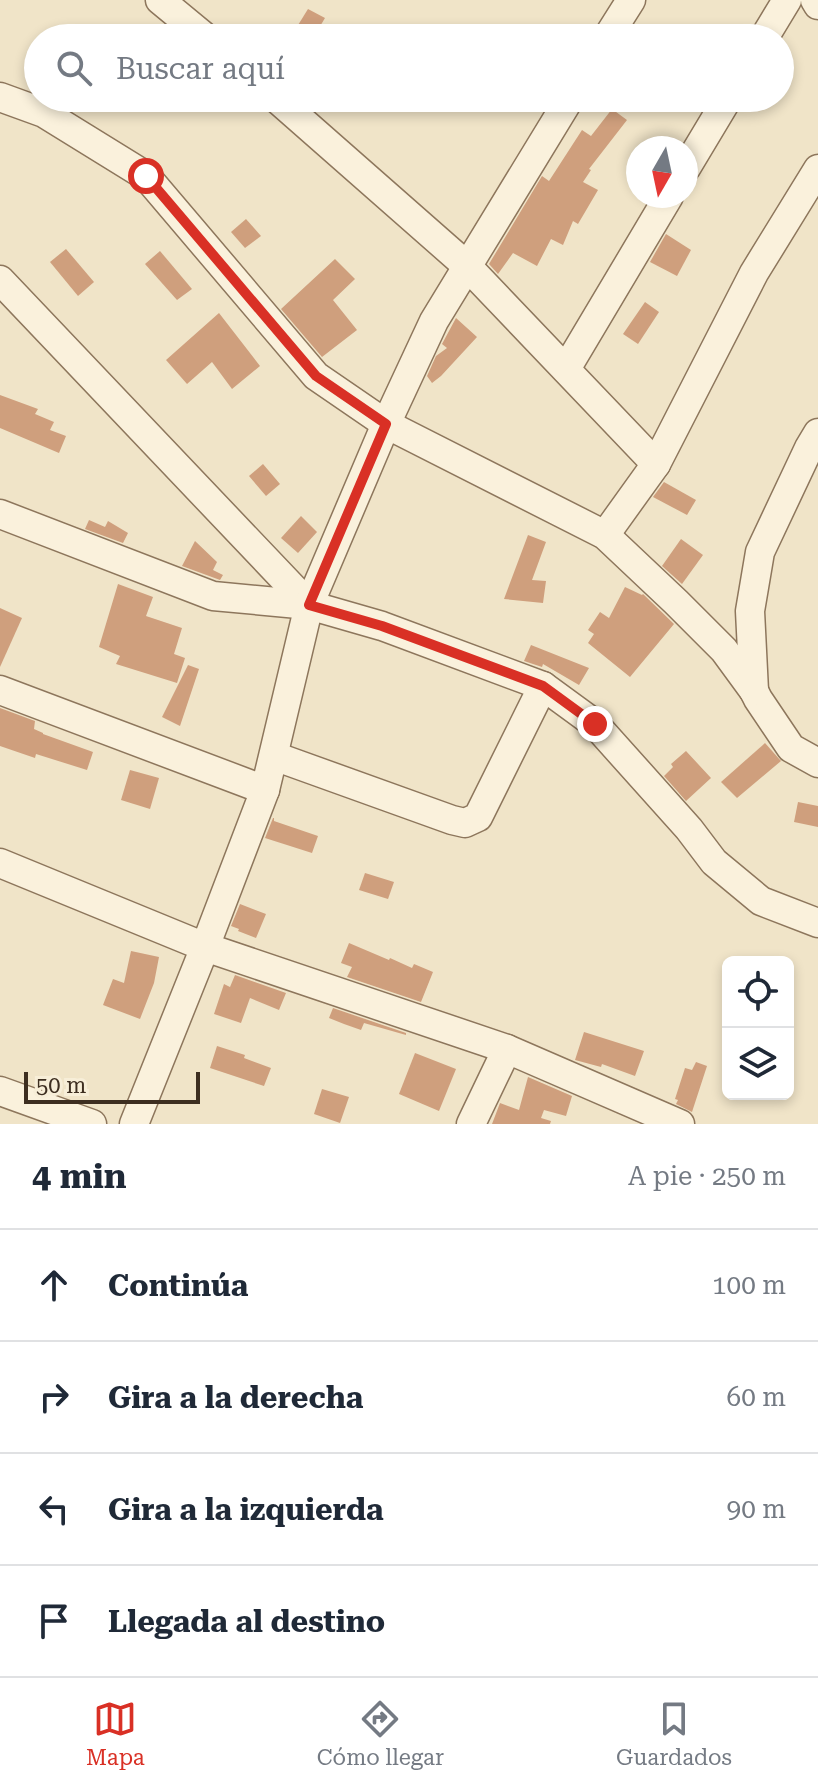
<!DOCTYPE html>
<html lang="es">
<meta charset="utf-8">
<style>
:root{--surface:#fff;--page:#f6f6f7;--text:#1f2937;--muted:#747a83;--line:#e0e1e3;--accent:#d93025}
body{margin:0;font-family:"Roboto Serif",serif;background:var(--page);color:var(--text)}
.controls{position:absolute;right:24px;bottom:24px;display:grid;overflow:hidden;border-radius:12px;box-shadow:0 4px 12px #0003}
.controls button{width:72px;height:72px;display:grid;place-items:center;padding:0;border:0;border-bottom:2px solid var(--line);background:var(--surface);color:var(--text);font:40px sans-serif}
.compass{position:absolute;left:626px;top:136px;width:72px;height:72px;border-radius:50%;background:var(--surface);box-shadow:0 4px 12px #0003;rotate:189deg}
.scale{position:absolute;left:24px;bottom:20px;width:176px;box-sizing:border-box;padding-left:8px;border:4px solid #3d2e20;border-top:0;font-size:22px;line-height:28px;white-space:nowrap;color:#3d2e20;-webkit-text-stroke:6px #f7eed8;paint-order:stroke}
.stop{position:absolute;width:24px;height:24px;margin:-18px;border:6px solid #d93025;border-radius:50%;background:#fff}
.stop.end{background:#d93025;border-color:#fff;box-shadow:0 2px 8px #0008}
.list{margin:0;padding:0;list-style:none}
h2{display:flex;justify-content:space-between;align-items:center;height:104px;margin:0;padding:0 32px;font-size:34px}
h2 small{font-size:26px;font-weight:400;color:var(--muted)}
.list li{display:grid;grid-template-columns:52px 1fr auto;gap:24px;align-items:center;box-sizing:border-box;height:112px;padding:0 32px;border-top:2px solid var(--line)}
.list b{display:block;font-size:30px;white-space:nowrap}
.list em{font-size:26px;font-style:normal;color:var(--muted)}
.icon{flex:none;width:44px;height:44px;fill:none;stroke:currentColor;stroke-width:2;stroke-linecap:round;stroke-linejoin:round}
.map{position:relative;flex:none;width:818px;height:1124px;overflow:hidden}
.search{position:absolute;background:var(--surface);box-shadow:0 4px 12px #0003;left:24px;right:24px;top:24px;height:88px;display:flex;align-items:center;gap:20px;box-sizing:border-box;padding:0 28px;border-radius:44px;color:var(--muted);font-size:30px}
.sheet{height:552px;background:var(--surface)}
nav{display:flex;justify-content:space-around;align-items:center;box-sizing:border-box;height:112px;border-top:2px solid var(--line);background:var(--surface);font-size:22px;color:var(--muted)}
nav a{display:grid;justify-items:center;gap:4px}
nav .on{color:var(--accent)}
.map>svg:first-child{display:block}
.building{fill:#cf9f7d}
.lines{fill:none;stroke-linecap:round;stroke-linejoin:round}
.street-casing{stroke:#8d765c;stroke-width:31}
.street{stroke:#faf1dc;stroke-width:28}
.route{stroke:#d93025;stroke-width:10}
</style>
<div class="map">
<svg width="818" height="1124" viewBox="0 0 818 1124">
<rect width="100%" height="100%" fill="#f0e4c8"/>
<g class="building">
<polygon points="308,9 325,18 313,38 290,38"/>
<polygon points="612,109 627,120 589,169 591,170 583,182 598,190 578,224 573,221 563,245 551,239 537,266 513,253 498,274 489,264 542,176 549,181 582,130 591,136"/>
<polygon points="246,219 261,236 245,248 231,232"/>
<polygon points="666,234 691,250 677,276 650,262"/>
<polygon points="66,249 94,282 78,296 50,262"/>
<polygon points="160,251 192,289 177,300 145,264"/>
<polygon points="335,259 355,279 333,300 357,330 322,357 281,309"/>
<polygon points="645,302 659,312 638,344 623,334"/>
<polygon points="219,313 260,366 232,389 212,362 187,384 166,360"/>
<polygon points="456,318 477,337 441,376 432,383 427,376 436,356 447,348 442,344"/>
<polygon points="0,395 38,409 35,414 54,422 50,430 66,436 59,453 0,428"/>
<polygon points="263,464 280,484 266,496 249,476"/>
<polygon points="664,482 696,500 687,515 653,497"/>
<polygon points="301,516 317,532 298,553 281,538"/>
<polygon points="89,520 105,527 108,521 128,533 123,543 85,529"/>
<polygon points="528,535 546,542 532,580 546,581 543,603 504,599"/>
<polygon points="681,539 703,555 682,584 662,566"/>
<polygon points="195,541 217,562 213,570 223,575 220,580 182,566"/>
<polygon points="118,584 153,597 146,616 182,628 174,654 185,658 177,683 116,664 120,656 99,647"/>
<polygon points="625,587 642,595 643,594 674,624 630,677 588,643 594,634 588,630 600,612 609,618"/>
<polygon points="0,608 22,618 0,667"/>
<polygon points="531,645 589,668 579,685 543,664 542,667 524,661"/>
<polygon points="188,665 199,669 180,726 162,717"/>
<polygon points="0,708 35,721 34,729 43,733 43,734 93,752 87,770 36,754 35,758 0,746"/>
<polygon points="765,743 781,761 737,798 721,782"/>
<polygon points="686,751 711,778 686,801 664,776 673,767 671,764"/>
<polygon points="130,770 159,778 150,809 121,800"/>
<polygon points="798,802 818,806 818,827 794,822"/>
<polygon points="273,818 274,818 274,821 318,836 312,853 265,838"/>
<polygon points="365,873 394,882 388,899 359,890"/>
<polygon points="240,904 266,914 256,938 238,931 239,929 231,926"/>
<polygon points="349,943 389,960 390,958 412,968 414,964 433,972 421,1002 347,977 352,967 341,963"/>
<polygon points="131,951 159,957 154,983 140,1019 103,1005 113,979 124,983"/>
<polygon points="235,975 286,993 279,1010 250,998 241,1023 214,1014 224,984 230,987"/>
<polygon points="333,1008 406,1033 406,1035 364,1023 361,1030 344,1024 329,1018"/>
<polygon points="584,1032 644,1051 635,1076 602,1064 601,1067 575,1060"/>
<polygon points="217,1046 245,1055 244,1058 271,1068 264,1086 210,1068"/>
<polygon points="415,1053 456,1069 439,1111 399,1094"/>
<polygon points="696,1062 707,1066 692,1112 676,1104 678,1100 675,1099 685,1068 692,1070"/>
<polygon points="528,1077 572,1096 566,1116 544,1110 541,1118 551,1121 550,1124 492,1124 500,1103 519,1110"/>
<polygon points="322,1089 349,1097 340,1123 314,1114"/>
</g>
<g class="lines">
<defs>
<g id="street">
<polyline points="160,0 206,38"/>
<polyline points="815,0 818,5"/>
<polyline points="607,38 631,0"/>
<polyline points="764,38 787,0"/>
<polyline points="0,97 44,113 146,176 316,376 386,424 605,535 676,602 724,650 754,691 758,699 791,748 818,763"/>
<polyline points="276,98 467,266 656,464"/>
<polyline points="686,168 728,98"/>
<polyline points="0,280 309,605"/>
<polyline points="566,369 669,196"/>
<polyline points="0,514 213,596 309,605 382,626 543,686 595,724 689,829 714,862 761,901 818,923"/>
<polyline points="605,535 656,464 754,273 818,169"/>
<polyline points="0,690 265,790"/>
<polyline points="754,691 750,611 760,552 809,448 818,433"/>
<polyline points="274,756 452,820 465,823 478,817 543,686"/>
<polyline points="0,863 205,947 507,1049 680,1124"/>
<polyline points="0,1091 92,1124"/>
<polyline points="134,1124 205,947 265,790 309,605 386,424 434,321 570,98"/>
<polyline points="471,1124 507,1049"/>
</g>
</defs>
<use href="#street" class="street-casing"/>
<use href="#street" class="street"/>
</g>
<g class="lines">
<polyline class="route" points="146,176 316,376 386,424 309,605 382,626 543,686 595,724"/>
</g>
</svg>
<div class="controls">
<button><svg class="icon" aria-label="locate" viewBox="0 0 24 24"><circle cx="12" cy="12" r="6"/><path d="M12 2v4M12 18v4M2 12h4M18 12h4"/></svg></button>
<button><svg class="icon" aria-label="layers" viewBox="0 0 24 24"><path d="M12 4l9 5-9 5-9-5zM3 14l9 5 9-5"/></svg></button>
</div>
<svg class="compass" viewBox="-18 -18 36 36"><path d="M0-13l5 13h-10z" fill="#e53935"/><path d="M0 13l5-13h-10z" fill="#747a83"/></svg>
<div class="scale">50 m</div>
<div class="stop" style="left:146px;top:176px"></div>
<div class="stop end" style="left:595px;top:724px"></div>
<div class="search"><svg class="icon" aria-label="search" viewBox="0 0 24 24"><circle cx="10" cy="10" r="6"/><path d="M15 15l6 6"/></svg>Buscar aquí</div>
</div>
<section class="sheet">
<h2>4 min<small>A pie · 250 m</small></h2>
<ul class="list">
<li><svg class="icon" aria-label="ahead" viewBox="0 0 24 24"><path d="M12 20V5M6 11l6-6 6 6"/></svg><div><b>Continúa</b></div><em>100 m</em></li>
<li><svg class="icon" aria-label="right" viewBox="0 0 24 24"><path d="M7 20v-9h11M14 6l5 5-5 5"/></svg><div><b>Gira a la derecha</b></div><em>60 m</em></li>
<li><svg class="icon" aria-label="left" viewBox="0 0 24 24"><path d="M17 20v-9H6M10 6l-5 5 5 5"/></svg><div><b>Gira a la izquierda</b></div><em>90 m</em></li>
<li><svg class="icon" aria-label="arrive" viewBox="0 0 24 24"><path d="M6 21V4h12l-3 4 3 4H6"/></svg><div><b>Llegada al destino</b></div></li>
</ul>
</section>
<nav>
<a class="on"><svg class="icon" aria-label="map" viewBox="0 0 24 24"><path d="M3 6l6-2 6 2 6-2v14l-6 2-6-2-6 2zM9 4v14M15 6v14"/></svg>Mapa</a>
<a><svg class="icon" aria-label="directions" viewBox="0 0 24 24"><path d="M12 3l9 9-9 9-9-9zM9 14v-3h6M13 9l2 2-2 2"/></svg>Cómo llegar</a>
<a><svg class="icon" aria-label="saved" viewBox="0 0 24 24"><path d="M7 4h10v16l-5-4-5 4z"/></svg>Guardados</a>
</nav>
